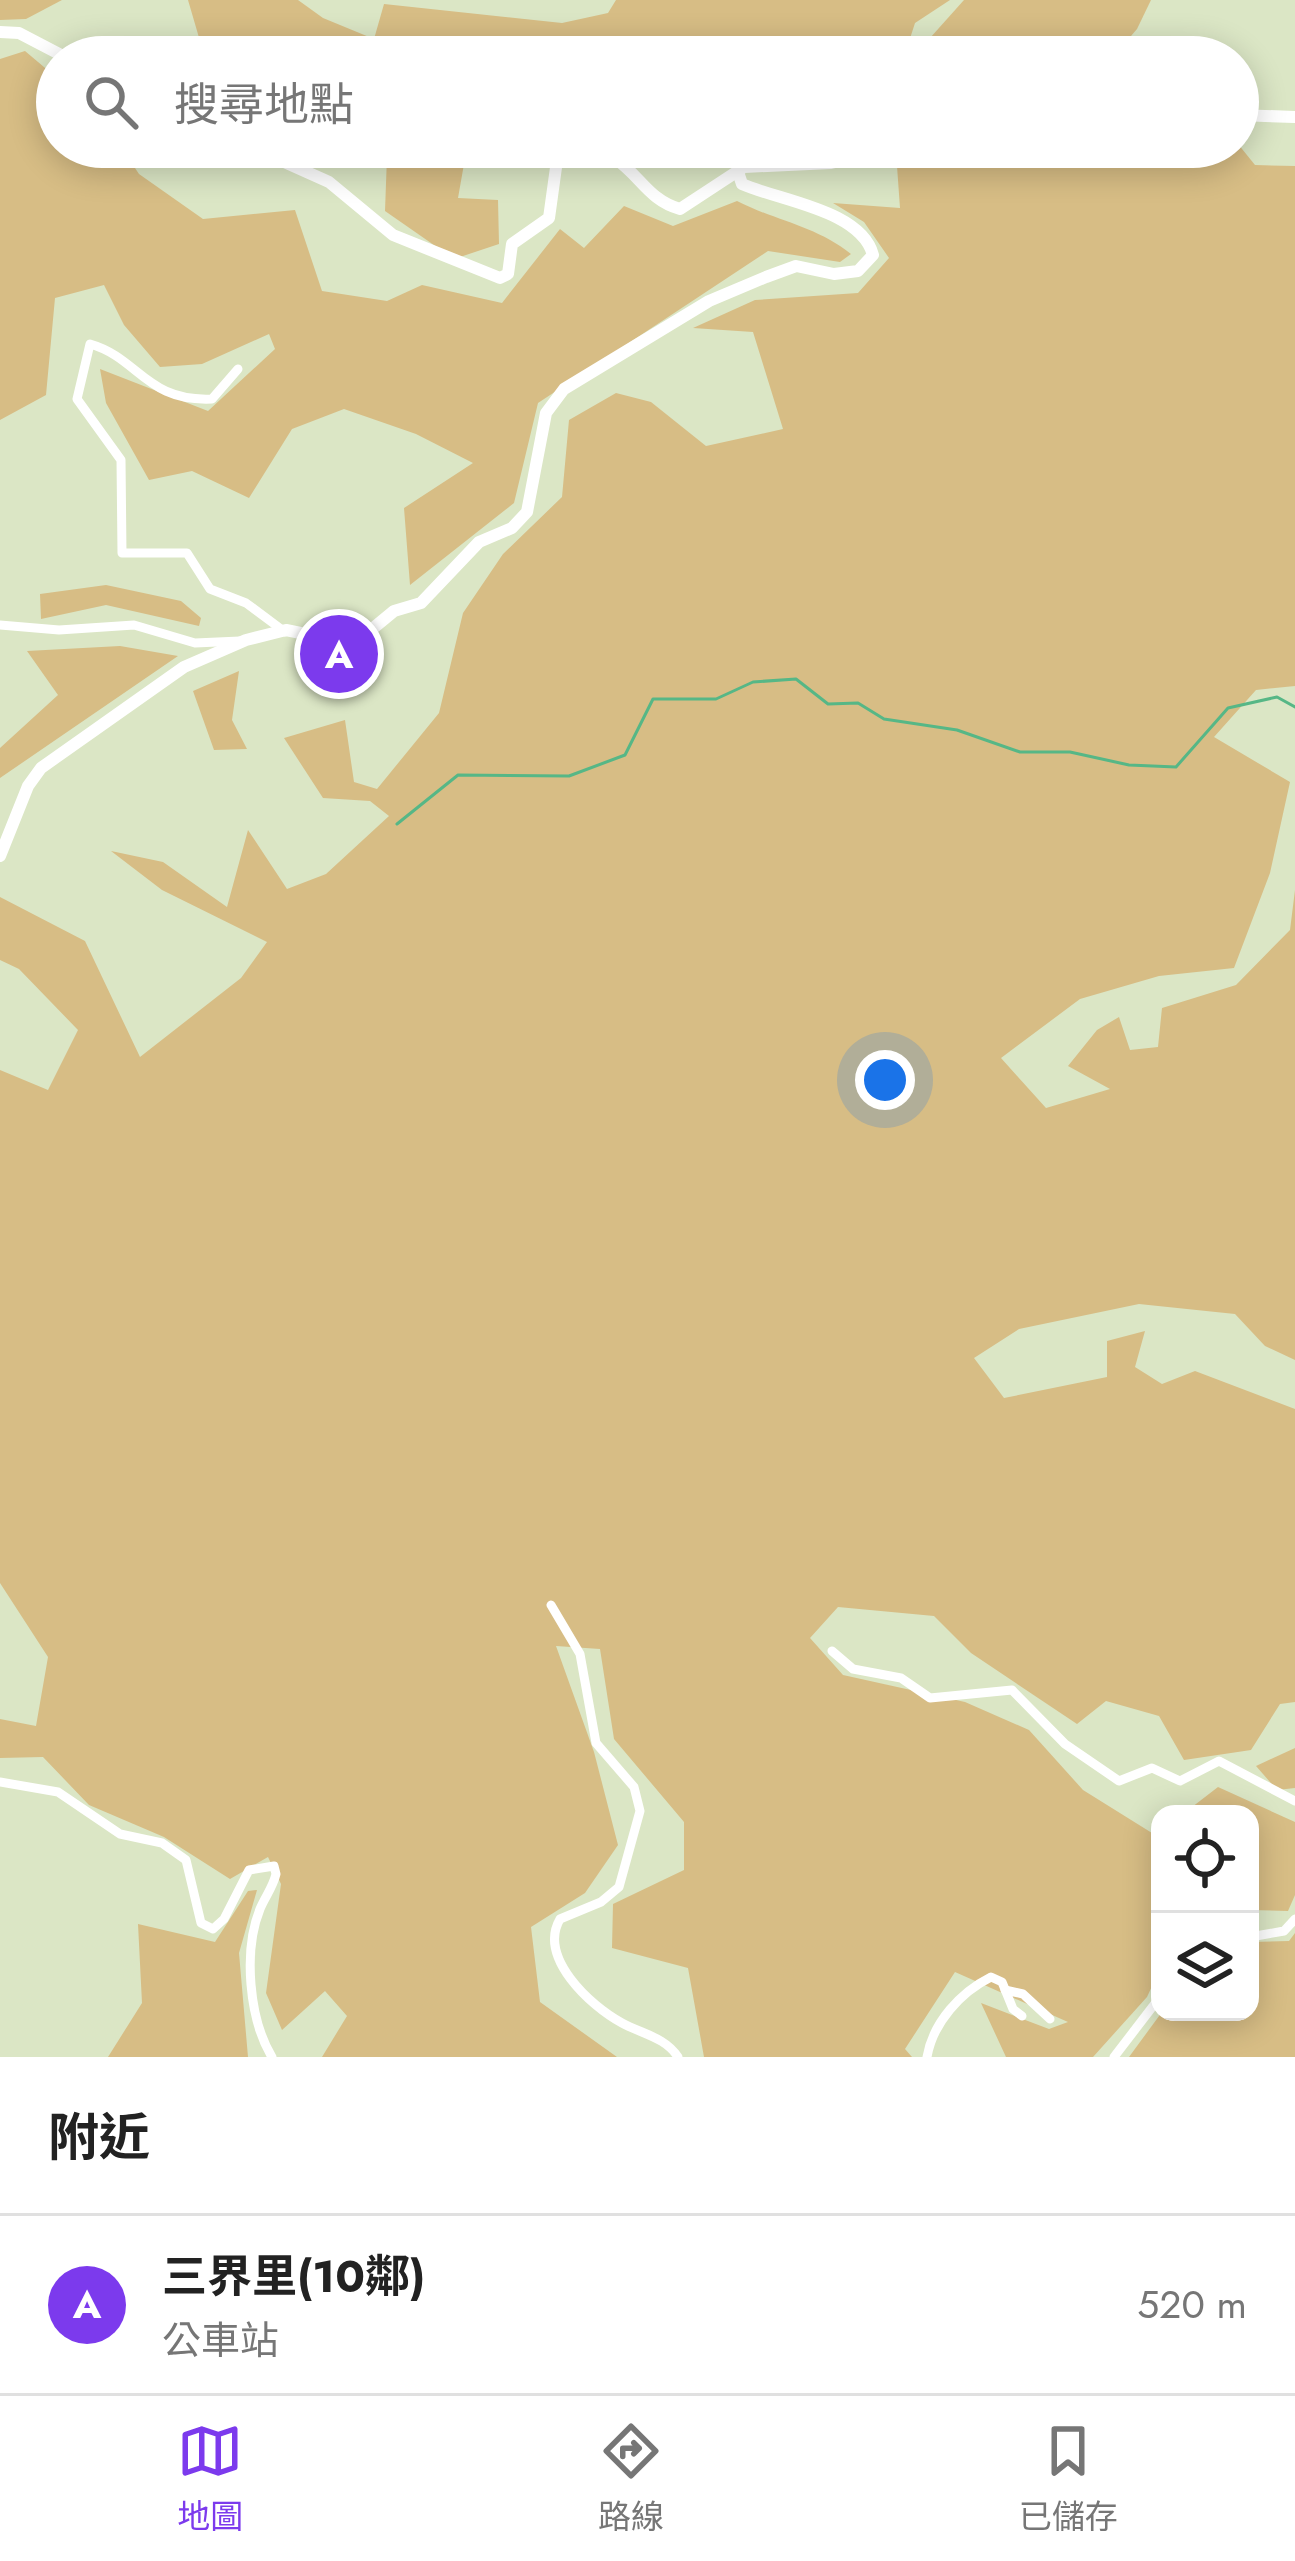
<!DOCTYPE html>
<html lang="zh-TW">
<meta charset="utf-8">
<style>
:root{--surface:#fff;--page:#f6f6f6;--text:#222;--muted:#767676;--line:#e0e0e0;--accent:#7c3aed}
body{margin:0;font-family:Jost,"Noto Sans TC",sans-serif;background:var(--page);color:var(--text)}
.controls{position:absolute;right:36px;bottom:36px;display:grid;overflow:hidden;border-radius:24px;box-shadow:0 6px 30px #0003}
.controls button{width:108px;height:108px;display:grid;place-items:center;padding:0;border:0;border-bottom:3px solid var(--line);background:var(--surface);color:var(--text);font:60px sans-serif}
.you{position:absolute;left:885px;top:1080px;width:42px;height:42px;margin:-30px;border:9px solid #fff;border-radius:50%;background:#1a73e8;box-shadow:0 0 0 18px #1a73e833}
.badge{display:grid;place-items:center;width:78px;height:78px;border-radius:50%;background:var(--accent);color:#fff;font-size:39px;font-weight:700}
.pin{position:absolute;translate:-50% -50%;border:6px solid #fff;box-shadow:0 3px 12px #0006}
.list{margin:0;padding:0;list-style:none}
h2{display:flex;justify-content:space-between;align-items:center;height:156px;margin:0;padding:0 48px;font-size:51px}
h2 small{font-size:39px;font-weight:400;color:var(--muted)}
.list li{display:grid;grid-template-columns:78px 1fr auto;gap:36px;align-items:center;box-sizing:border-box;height:180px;padding:0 48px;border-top:3px solid var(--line)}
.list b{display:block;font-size:45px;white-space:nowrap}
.list p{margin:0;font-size:39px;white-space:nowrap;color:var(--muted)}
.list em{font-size:39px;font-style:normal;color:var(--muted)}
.icon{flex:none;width:66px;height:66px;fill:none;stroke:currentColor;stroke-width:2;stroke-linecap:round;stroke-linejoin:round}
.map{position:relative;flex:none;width:1295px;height:2057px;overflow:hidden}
.search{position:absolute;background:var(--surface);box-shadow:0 6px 30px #0003;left:36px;right:36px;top:36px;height:132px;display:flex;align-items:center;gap:30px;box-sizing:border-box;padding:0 42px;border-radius:66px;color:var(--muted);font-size:45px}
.sheet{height:336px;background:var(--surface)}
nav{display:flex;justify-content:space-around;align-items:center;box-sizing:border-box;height:168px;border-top:3px solid var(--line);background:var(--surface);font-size:33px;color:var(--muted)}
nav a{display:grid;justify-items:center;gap:6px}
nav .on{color:var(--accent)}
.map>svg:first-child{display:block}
.green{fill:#d7bd85}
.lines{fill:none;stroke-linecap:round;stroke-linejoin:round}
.stream{stroke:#56b786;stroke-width:3}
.street{stroke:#fff;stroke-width:9}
.secondary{stroke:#fff;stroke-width:12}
</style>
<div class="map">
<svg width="1295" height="2057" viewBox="0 0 1295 2057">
<rect width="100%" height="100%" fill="#dbe6c5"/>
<g class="green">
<polygon points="0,0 62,0 26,19 0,20"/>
<polygon points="188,0 298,0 323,18 374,39 384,4 562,23 608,13 616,0 950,0 915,23 904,57 219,57 200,41"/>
<polygon points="964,0 1151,0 1137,29 1113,57 913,57"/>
<path d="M25,51l32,27v69h64l18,27 64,45 92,-9 27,81 65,10 35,-16 80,18 58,-74 24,19 40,-42 49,20 64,-25c39,20 79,25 114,53l-11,8 -72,-11 -230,152 -24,100 -104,82 -6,-77 69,-45 -57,-29 -72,-25 -52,20 -43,69 -57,-27 -43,9 -43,-77 -6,-34 108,42 67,-62 -6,-15 -67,30 -42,3 -36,-42 -20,-40 -49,13 -9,97 -46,25v-361z"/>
<polygon points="1238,144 1255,165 1295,166 1295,686 1256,690 1214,737 1290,782 1270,873 1234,968 1159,976 1080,999 1001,1058 1046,1108 1110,1089 1068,1066 1097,1030 1119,1017 1130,1050 1158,1047 1162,1008 1236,985 1290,930 1295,890 1295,1360 1265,1346 1235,1314 1139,1304 1019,1329 974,1358 1004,1398 1107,1377 1107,1341 1145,1331 1135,1367 1162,1384 1195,1371 1295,1409 1295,1702 1280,1704 1251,1750 1184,1760 1159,1716 1106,1701 1077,1724 971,1653 934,1616 838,1607 810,1638 843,1675 965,1702 1029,1730 1083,1790 1160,1838 1160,1969 1147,1997 1093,2057 1006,2057 981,2003 1049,2029 1068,2022 955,1972 905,2049 912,2057 704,2057 688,1968 612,1948 613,1904 684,1870 684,1822 614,1739 600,1649 556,1646 594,1752 618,1845 585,1893 531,1927 540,2002 617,2057 322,2057 347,2016 325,1991 282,2030 266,1993 281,1884 268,1857 230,1879 164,1837 89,1805 43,1757 0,1758 0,1719 36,1726 48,1657 0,1583 0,1070 48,1090 78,1030 19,969 0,960 0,897 85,941 140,1057 241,978 267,942 162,890 111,851 163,862 227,907 248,830 287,889 326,874 389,816 370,801 323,798 284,738 345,720 354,782 377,789 439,713 463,613 503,554 562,497 569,420 616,393 651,402 706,446 783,429 753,332 693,328 755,300 858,293 889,258 864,222 833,203 900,208 897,166 946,147 1067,147 1099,157 1148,147"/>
<polygon points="381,147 467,147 458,198 498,200 499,244 454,259 385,211 387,156"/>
<polygon points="106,585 181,601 201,618 199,626 106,605 41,619 40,594"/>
<polygon points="120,646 178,656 0,778 0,748 58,695 27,651"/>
<polygon points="239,671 232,720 247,749 214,750 193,691"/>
<polygon points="1295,1748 1295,1788 1277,1790 1256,1766"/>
<polygon points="1218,1787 1295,1822 1295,1895 1288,1911 1250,1910 1250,1814 1183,1814"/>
<polygon points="257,1890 239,1953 248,2057 108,2057 142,2003 138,1924 215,1942 248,1891"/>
<polygon points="1295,1933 1295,2057 1129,2057 1162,2012 1250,2012 1250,1942 1289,1941"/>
</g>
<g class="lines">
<polyline class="stream" points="397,824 458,775 569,776 625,755 653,699 716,699 753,682 796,679 828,704 858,703 884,719 957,730 1020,752 1070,752 1129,765 1176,767 1228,708 1277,697 1295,707"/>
<g class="street">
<path d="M238,369l-26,30c-66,3 -73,-41 -122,-55l-13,55 44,61 1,93h65l23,36 36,14 39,29"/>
<polyline points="0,625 59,630 134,625 195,643 240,641"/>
<path d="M551,1605l29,49 16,89 38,44 6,24 -21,76 -18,15 -41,17c-22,38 29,86 62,104 20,11 43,14 56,34"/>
<polyline points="832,1651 853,1669 901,1678 930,1698 1012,1690 1065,1744 1119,1781 1152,1768 1180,1781 1219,1761 1295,1801"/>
<path d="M0,1782l58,10 62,42 42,9 24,17 15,63 12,6 11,-10 25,-49 25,-4 2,8c-3,13 -11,23 -16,35 -17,42 -11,110 12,148"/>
<polyline points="1250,1937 1284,1931 1295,1919"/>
<polyline points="1005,1990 1023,1994 1050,2019"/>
<path d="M927,2057c6,-35 34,-65 64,-80l11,5 11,27 9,7"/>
<polyline points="1114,2057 1160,1997"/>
</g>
<g class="secondary">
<polyline points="0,32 19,33 65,57"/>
<polyline points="1238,115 1295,117"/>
<polyline points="251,147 329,182 393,235 500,278 508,274 512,244 549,218 558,153 570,147"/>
<path d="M581,147c55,7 56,50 99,62l64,-42 87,-4 73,-16"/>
<path d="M0,856l28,-70 13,-18 143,-101 62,-27 40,-10 68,14 40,-33 27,-8 58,-61 33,-14 15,-16 19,-99 18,-24 145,-88 57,-24 30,-11 38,8 24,-3 15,-16c-12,-45 -93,-54 -131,-71l-3,-9"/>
</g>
</g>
</svg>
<div class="controls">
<button><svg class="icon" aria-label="locate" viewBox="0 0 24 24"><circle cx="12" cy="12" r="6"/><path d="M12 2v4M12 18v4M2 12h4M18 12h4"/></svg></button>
<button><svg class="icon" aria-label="layers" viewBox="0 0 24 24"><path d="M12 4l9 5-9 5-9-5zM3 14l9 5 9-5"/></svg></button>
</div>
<div class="you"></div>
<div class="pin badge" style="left:339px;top:654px">A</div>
<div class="search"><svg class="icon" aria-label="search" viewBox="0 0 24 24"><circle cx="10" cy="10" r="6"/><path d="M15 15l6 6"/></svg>搜尋地點</div>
</div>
<section class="sheet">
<h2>附近<small></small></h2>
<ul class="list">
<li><span class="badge">A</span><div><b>三界里(10鄰)</b><p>公車站</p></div><em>520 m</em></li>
</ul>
</section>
<nav>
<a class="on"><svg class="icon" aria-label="map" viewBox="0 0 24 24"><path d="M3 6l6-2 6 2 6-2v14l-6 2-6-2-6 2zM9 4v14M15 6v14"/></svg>地圖</a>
<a><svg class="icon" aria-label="directions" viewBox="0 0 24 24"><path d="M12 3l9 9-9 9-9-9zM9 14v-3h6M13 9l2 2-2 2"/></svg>路線</a>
<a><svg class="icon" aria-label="saved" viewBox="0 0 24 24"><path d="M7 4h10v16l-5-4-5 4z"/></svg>已儲存</a>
</nav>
